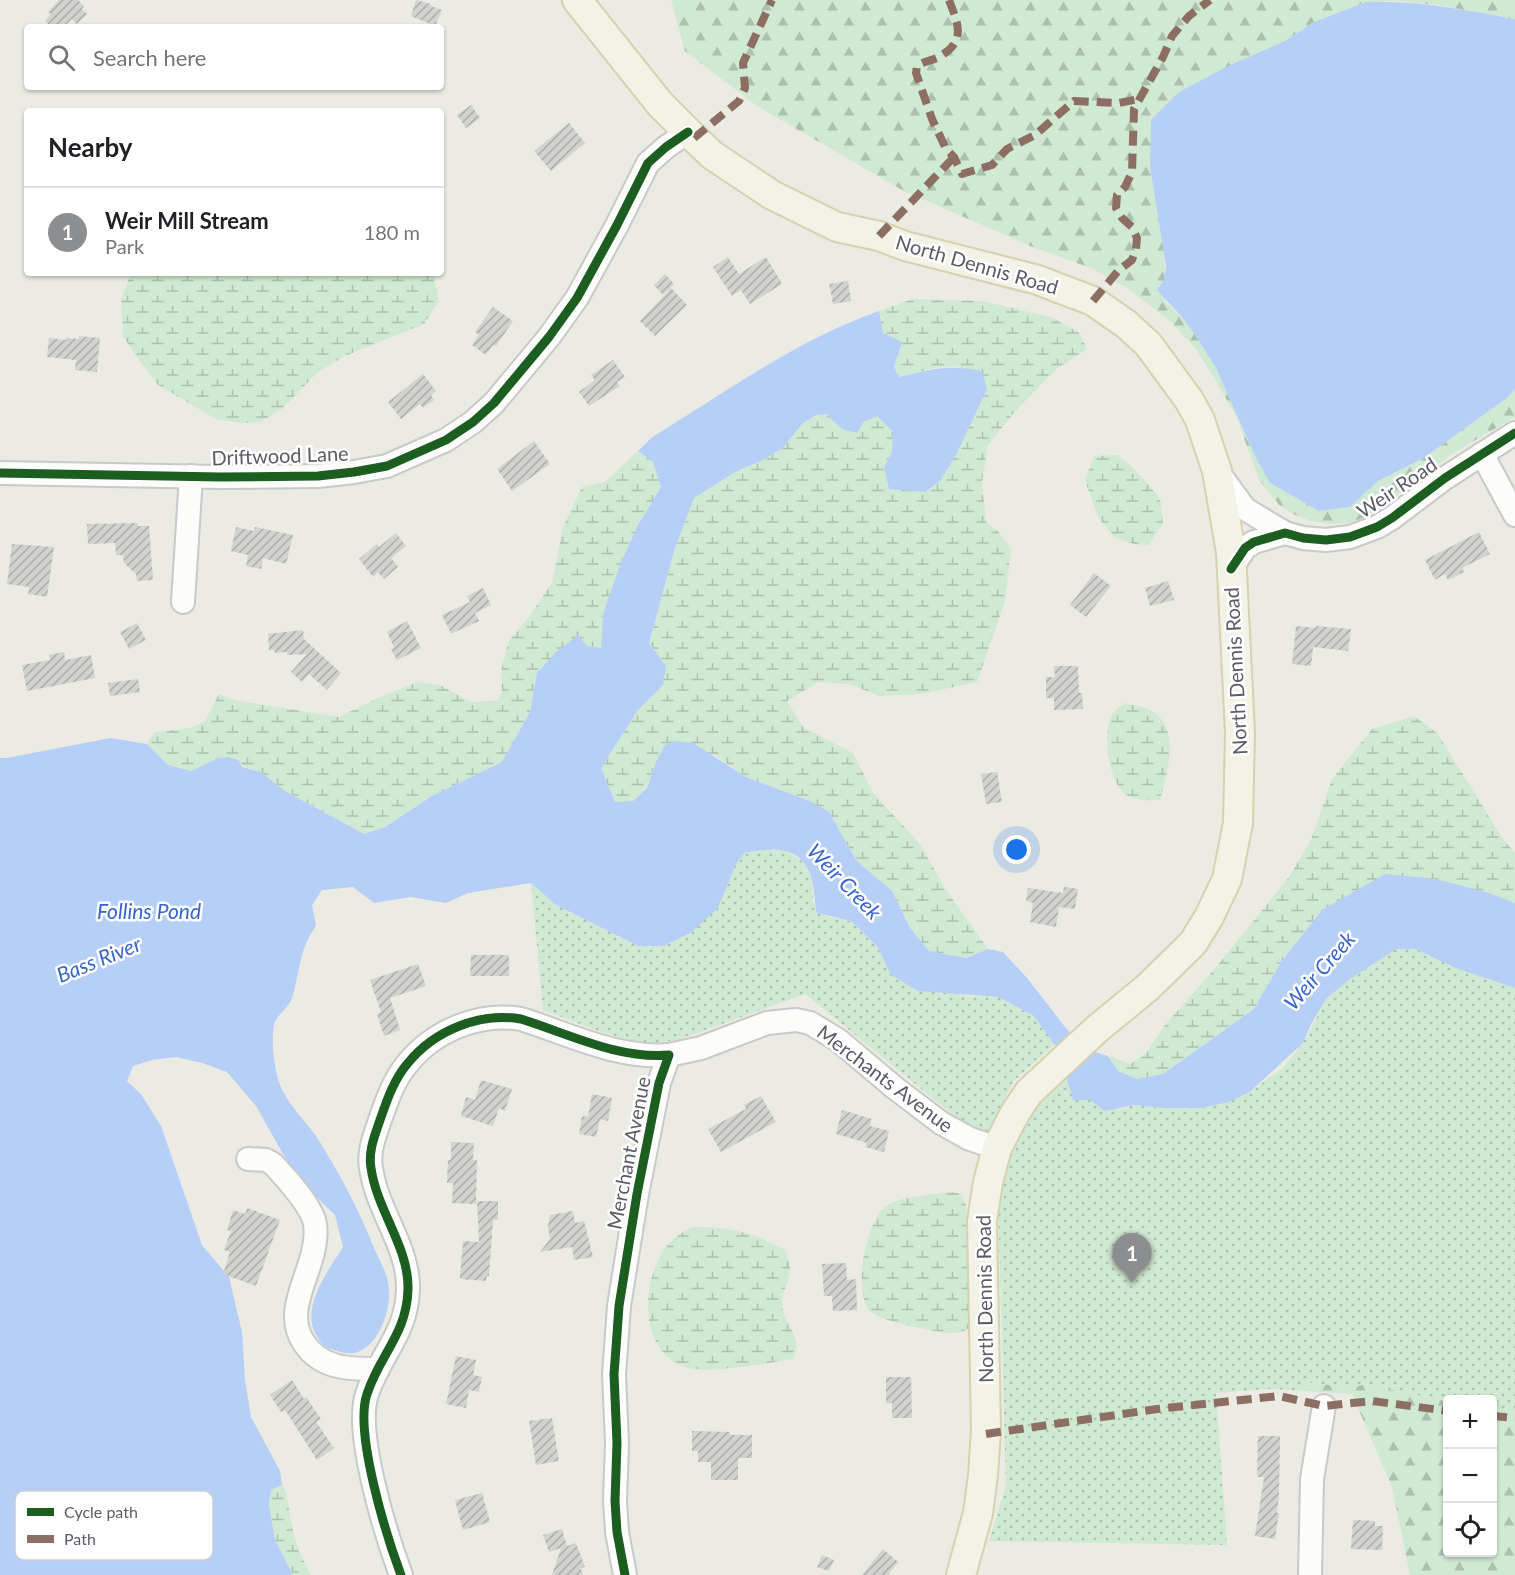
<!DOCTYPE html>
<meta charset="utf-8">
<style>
:root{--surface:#fff;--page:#f2f2f2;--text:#202124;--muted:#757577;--line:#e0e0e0;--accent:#8c8e90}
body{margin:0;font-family:Lato,sans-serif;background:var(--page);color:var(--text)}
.controls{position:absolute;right:18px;bottom:18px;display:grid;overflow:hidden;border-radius:6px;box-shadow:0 2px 4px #0004}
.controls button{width:54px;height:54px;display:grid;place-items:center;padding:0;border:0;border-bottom:2px solid var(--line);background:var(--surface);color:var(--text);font:30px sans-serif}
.you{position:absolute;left:1017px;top:850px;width:21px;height:21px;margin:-15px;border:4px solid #fff;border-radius:50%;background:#1a73e8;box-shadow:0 0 0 9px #1a73e833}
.badge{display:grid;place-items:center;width:39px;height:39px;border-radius:50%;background:var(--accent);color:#fff;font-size:20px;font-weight:700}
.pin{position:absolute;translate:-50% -50px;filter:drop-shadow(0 2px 3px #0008)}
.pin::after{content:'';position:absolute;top:32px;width:21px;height:18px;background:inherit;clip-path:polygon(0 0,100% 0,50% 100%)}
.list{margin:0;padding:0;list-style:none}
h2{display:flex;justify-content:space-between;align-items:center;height:78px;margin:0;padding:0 24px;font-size:26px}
h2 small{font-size:20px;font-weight:400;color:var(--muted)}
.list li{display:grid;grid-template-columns:39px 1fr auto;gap:18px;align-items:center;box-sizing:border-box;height:90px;padding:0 24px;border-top:2px solid var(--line)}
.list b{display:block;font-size:22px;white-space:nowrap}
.list p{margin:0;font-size:20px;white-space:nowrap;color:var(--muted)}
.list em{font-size:20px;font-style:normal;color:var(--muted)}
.icon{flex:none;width:33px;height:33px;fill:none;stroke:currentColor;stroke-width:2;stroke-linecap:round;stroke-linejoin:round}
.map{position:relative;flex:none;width:1515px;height:1575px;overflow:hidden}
.search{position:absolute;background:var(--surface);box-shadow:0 2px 4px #0004;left:24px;top:24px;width:420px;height:66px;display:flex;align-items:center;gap:15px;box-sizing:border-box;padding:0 21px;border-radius:6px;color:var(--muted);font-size:22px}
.panel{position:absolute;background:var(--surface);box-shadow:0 2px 4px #0004;left:24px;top:108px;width:420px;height:168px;border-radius:6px}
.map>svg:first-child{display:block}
.forest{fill:url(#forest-firs)}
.wetland{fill:url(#wetland-marsh)}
.park{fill:url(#park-dots)}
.water{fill:#b6cff7}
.building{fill:url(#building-hatch)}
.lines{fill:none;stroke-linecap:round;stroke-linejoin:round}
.minor-casing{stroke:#c8c9c8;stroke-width:26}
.major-casing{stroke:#d5d2af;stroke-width:32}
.minor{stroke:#fcfcfb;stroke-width:22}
.major{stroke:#f2f2e7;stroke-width:28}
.quiet{stroke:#8d6e63;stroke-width:8;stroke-dasharray:15 8;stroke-linecap:butt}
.cycleway-casing{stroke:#fff;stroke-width:13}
.cycleway{stroke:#1b5e20;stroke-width:9}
.labels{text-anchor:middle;stroke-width:5;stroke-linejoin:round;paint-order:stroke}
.street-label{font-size:20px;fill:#595c63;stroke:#fff}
.water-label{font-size:21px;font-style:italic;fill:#3764cd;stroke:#fff}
.key{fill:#fff;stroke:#cdced0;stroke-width:1.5}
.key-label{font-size:16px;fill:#595c63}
</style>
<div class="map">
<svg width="1515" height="1575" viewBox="0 0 1515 1575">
<defs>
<pattern id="forest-firs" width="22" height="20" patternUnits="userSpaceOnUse" patternTransform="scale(1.5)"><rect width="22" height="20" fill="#d0e9d2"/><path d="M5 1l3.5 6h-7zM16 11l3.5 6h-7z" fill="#acc0ae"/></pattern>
<pattern id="wetland-marsh" width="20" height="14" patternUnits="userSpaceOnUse" patternTransform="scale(1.5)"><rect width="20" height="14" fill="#d0e9d2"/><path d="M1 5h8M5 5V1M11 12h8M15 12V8" fill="none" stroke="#acc0ae"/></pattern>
<pattern id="park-dots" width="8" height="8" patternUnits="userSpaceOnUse" patternTransform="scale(1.5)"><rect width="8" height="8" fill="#d0e9d2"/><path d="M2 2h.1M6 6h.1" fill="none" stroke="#acc0ae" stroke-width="1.8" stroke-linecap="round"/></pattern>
<pattern id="building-hatch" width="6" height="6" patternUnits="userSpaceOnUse" patternTransform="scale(1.5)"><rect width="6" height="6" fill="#d2d2ce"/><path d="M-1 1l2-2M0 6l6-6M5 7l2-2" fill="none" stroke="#adaeab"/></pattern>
</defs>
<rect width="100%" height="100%" fill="#ebebe4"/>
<g class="forest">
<path d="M671,0h844v19l-78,-14 -39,-4 -32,1 -52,20 -29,19 -55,24 -67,177c3,21 1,38 2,59l17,16 14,19 20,32 39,88 15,27 49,28 31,-4 28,-26 44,-22 85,-61 8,-9v28l-60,35 -73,55 -16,10 -19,6 -17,1 -19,-3 -14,-5 -17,-10 -21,-26 -22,-62 -22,-39 -20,-31 -25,-27 -43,-33 -36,-20 -56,-20 -131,-57 -147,-85 -72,-55z"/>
<polygon points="1300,1382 1355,1387 1365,1384 1447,1401 1448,1552 1492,1552 1493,1410 1515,1412 1515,1575 1410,1575 1392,1487 1352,1394 1303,1391"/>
</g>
<g class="wetland">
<polygon points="131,273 433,273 439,301 424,324 345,356 318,372 282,409 260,422 243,423 216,419 158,385 136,356 123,336 122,316 121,300"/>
<polygon points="913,299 982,301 1051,317 1080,333 1087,349 1055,370 1013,414 988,445 982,482 986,522 998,531 1011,549 1005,601 977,682 921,694 880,696 849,684 818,682 787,701 803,727 853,753 873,793 920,844 946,890 988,949 966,958 929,951 910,928 892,891 856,860 829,812 786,792 746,777 713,754 656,762 647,787 633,801 615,802 601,768 638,710 663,685 666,666 649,643 674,551 694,498 735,472 761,461 783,448 803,423 816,415 826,413 842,429 877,416 893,432 892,452 884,467 960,366 934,368 899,377 883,333 879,311"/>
<polygon points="638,451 653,462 661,487 638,525 603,614 601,648 587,646 537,673 530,712 502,762 432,796 385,827 364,834 285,791 261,772 218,758 191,771 168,765 147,744 155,732 191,728 205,721 219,694 234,700 339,717 378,698 418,682 440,685 471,702 497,701 502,692 501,672 508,642 528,618 552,583 563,527 582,487 605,482"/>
<polygon points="1118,455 1133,468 1160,498 1163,524 1148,545 1134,544 1115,538 1098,517 1085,480 1094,456"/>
<path d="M1125,703c7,2 16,3 23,6 35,16 19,63 12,91 -12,0 -26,2 -36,-7 -16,-13 -23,-64 -10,-81 2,-3 7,-6 11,-9z"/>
<polygon points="1414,716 1438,734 1503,839 1515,853 1515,903 1489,893 1322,910 1281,962 1254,1009 1163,1074 1137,1079 1118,1071 1108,1056 1130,1064 1146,1053 1165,1025 1217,966 1289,877 1311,840 1332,779 1372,729"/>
<path d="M948,1192l12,1 6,12 4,47v75c-6,5 -13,7 -21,6 -9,0 -59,-11 -67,-15 -3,-1 -9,-5 -12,-7 -18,-19 -4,-89 15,-104 16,-12 44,-11 63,-15z"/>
<path d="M691,1227c37,-1 62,5 94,23 2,5 5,12 5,18 0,15 -11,26 -7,42 5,17 20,31 10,49 -24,4 -82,15 -105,9 -50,-14 -48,-86 -22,-121 7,-9 16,-14 25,-20z"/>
<path d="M282,1485c7,11 6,20 8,32 3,20 11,40 21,58h-18l-18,-35 -6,-35 2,-15z"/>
</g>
<g class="park">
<path d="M767,849l18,1 19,12 8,19 1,20 12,15 26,5 26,25 14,29 76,21 32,1 35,19 21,28 -42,38 -28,59 -180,-147 -127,46c-10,1 -21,3 -32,2 -28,-1 -75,-22 -103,-32l-12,-127 25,22 82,41h25l81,-93z"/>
<path d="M1396,949h19l43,20 57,19v424l-22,-2 -1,-10h-44l-1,1 -82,-17 -10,3 -54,-5 2,9 -34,-2 -53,4 11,152 -238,-4 17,-56 -8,-280c6,-34 16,-72 38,-100 8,-11 20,-20 30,-30l24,25 30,9 14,-4 28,3h39l50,-17 31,-22 21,-26 24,-45 22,-19z"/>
</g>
<g class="water">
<path d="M1366,2c51,-2 99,8 149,17v370l-8,9 -85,61 -44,22 -28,26 -31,4 -49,-28 -15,-27 -39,-88 -20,-32 -14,-19 -25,-27 7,-10 2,-14 -16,-100 1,-46 28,-28 51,-27 55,-24 29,-19z"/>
<path d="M879,311l4,22 19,9 -8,24 5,11c32,-8 50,-13 83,-6l5,18 -31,66 -16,26 -15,11 -36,-3 -5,-22 8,-15 1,-20 -16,-16 -14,6 -6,11 -15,-4 -16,-15 -10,1 -13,8 -20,25 -22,13 -26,11 -41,26 -20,53 -25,92 17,23 -3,19 -25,25 -37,58 14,34 18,-1 14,-13 9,-26 9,-17 10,-4 18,2 53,34 66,25 17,10 27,48 36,31 18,37 19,23 37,7 22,-9 15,3 25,27 37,48 21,22 22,7 10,15 19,8 26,-5 91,-65 27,-47 41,-52 63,-36 51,5 53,14 26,10v85l-57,-19 -43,-20h-19l-46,30 -23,19 -16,26 -8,19 -52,48 -22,11 -28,6h-39l-28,-3 -29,6 -15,-11h-17l-14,-49 -25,-35 -35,-19 -81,-6 -27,-16 -14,-29 -26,-25 -34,-8c-3,-11 -2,-21 -5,-32 -8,-36 -39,-34 -68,-28l-8,11 -18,44 -26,24 -29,14h-25l-82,-41 -25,-22 -63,10 -22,10 -35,-6 -37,6 -21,-16 -31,3 -10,15 4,21c-17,22 -16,47 -24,72 -3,10 -16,17 -18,27 -3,16 0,38 4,54 7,24 27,40 40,60 22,35 41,71 56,109 5,11 12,23 14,34 5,23 -7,61 -30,70 -8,3 -19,0 -27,-3 -7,-2 -9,-5 -13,-11 -20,-28 10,-67 25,-91l-8,-32 -39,-38 -40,-71 -29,-34 -25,-9 -26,-6 -24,3 -19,6 -6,15 14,13 20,32 41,119 27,32 13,55 3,48 6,37 29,54 2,14 -11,5 -2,15 6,35 18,35h-293v-817h6l105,-20 36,6 21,21 23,6 27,-13 10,-1 10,3 4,7 19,5 24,19 79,43 21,-7 47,-31 70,-34 28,-50 7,-39 19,-21 22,-17 9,11 14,2 2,-34 17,-49 18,-40 23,-38 -8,-25 -15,-11 13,-13c74,-45 145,-98 228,-127z"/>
</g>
<g class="building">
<polygon points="59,0 78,0 84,6 82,9 87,14 77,24 72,19 64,27 52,27 45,21 51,14 48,12"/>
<polygon points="416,0 431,4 431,6 442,10 435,26 411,16"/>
<polygon points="471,105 480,118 466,128 457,115"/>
<polygon points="569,123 585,143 551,171 534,151"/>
<polygon points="728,257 739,274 766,257 782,284 750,304 741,290 732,296 713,267"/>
<polygon points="665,274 674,284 663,295 654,285"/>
<polygon points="848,281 851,301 833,304 829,284"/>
<polygon points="671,288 687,305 655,336 640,321"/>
<polygon points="493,307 513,321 496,346 493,345 486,355 472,345 479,335 475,332"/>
<polygon points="79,336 100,338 97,372 75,370 76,360 47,357 49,338 66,340 67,338 79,339"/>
<polygon points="613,360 625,377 617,382 620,386 589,406 579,392 595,380 591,375"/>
<polygon points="423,374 436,391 431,395 434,400 423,408 420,404 401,419 388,402"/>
<polygon points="534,441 550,464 512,491 497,469"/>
<polygon points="138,523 138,526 149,526 153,580 137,581 136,574 124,563 123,555 116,555 115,543 88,544 87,524"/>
<polygon points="236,527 254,531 255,527 293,535 286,564 263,558 261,569 246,566 248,555 231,551"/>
<polygon points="1479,532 1490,554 1462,568 1464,572 1448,580 1445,574 1435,580 1425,560"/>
<polygon points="396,533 406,546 391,558 398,567 384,579 378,572 373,577 359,559 377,544 379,547"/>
<polygon points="12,544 54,547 47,597 28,594 29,587 7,584"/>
<polygon points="1094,573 1111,586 1086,617 1070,605"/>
<polygon points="1168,581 1174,600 1150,606 1145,588"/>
<polygon points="483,588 491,605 475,613 479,621 451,634 442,615 470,602 467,596"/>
<polygon points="407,621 421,648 397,660 391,649 394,647 387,632"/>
<polygon points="137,623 146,640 129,649 120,632"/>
<polygon points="1296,626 1316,628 1316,626 1351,629 1348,651 1313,647 1311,666 1292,664"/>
<polygon points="303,630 304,639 341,673 327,690 309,674 302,682 291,672 307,654 287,655 287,652 275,653 274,650 269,650 268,634"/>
<polygon points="64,652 65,660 91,655 95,678 27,691 22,665 50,660 49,655"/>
<polygon points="1054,666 1078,666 1079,693 1082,693 1083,709 1054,710 1054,698 1046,698 1046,677 1055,677"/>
<polygon points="138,679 140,692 110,696 108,683"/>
<polygon points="997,772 1002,802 986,804 981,774"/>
<polygon points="1064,887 1078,889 1075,909 1059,907 1056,927 1030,922 1033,903 1026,901 1028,888 1063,893"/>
<polygon points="471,955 509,955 509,976 470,976"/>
<polygon points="418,964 426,986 390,998 400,1030 384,1036 377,1014 381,1012 370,980"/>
<polygon points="481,1080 512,1089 505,1111 499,1108 493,1126 461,1116 466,1097 475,1100"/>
<polygon points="592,1094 612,1098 608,1121 600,1119 596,1137 579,1134 582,1116 588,1117"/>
<polygon points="761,1096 776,1122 721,1152 708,1129 746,1109 744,1105"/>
<polygon points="842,1110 872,1119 870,1126 889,1131 884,1152 865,1147 867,1143 836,1134"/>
<polygon points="451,1142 474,1143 473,1160 477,1160 476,1204 452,1203 453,1183 447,1183 448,1160 451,1160"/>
<polygon points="477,1201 498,1201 498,1220 493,1220 489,1276 487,1276 486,1281 460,1279 463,1241 479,1242"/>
<polygon points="247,1208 280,1220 256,1286 223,1274 230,1252 224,1250 231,1231 227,1230 233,1210 245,1214"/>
<polygon points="573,1211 575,1223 584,1221 593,1257 574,1260 572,1247 540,1252 550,1239 548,1226 550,1215"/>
<polygon points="846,1263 847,1280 856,1279 857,1310 833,1311 832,1296 824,1296 822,1264"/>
<polygon points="456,1356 476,1360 473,1375 482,1377 479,1392 469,1390 466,1408 446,1404"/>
<polygon points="886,1377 911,1377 912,1418 892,1418 892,1403 886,1403"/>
<polygon points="292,1380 304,1399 306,1397 321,1419 316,1422 334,1448 317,1460 285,1410 281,1412 270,1395"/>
<polygon points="552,1418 559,1461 536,1465 529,1421"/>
<polygon points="692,1431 730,1432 730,1435 752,1435 752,1458 738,1458 738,1480 711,1480 711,1462 698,1462 698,1451 692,1451"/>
<polygon points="1258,1436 1280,1436 1279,1493 1277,1513 1279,1513 1275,1539 1255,1536 1264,1477 1257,1477"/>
<polygon points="482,1493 490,1522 463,1530 455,1500"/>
<polygon points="1353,1520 1375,1521 1375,1526 1383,1526 1382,1550 1351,1549"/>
<polygon points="562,1529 567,1546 576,1543 585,1567 581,1568 583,1575 552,1575 561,1548 549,1552 543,1535"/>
<polygon points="883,1549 898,1562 888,1575 862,1575"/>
<polygon points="822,1555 834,1560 829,1571 817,1567"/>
</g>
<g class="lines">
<defs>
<g id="minor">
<polyline points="1482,454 1515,515"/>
<polyline points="1218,472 1245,509 1285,533"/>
<polyline points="0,473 220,477 318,476 354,472 387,466 446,440 473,422 494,403 549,337 577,298 617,225 648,163 666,147 688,132"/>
<polyline points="1231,569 1245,548 1254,542 1285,533 1303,538 1326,540 1350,537 1377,527 1392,518 1445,478 1515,433"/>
<polyline points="183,602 191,476"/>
<polyline points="669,1055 701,1048 767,1023 796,1020 810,1023 838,1040 895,1088 941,1123 970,1139 997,1148"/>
<path d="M248,1159l18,1 7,4c13,14 39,42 42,60 6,42 -36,82 -11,119 17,26 45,26 74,26"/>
<path d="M401,1575c-15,-40 -47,-143 -34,-181 13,-40 40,-60 41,-105 1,-42 -31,-78 -37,-121 -3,-17 4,-33 9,-48 7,-20 14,-41 28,-57 27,-33 72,-51 113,-44 48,15 96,40 148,36l-10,28 -22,111 -18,112 -3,42 -2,26 3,69 -2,58 2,31 8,43"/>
<polyline points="1310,1575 1312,1479 1324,1406"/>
</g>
<polyline id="major" points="577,0 660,104 688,132 712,155 772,195 837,227 879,236 905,246 1038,280 1061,289 1093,301 1126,324 1148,344 1189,400 1200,420 1217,471 1231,552 1240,733 1238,823 1227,879 1209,917 1193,943 1148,987 1097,1029 1029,1092 1015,1113 997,1148 988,1182 982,1221 986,1430 983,1475 978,1513 961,1575"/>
</defs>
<use href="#minor" class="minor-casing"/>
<use href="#major" class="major-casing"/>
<use href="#minor" class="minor"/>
<use href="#major" class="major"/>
<g class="quiet">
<path d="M949,0c9,24 18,41 -10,57 -8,4 -15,4 -22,9l-1,7 16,46 14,30 8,8 8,17 30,-9 15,-16 28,-14 39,-34 45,2 20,-4"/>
<polyline points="694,138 739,101 745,88 743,63 772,0"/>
<polyline points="879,236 954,157"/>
<polyline points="1093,301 1118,271 1132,260 1136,249 1137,238 1132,227 1122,218 1116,208 1117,195 1125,187 1132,172 1134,109 1163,57 1172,36 1189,16 1210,0"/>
<polyline points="1492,1416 1515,1418"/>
<polyline points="986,1434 1157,1409 1279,1396 1324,1406 1372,1401 1448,1411"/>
</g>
<defs>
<g id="cycleway">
<polyline points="0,473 220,477 318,476 354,472 387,466 446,440 473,422 494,403 549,337 577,298 617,225 648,163 666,147 688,132"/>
<polyline points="1231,569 1245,548 1254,542 1285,533 1303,538 1326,540 1350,537 1377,527 1392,518 1445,478 1515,433"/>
<path d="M401,1575c-15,-40 -47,-143 -34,-181 13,-40 40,-60 41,-105 1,-42 -31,-78 -37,-121 -3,-17 4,-33 9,-48 7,-20 14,-41 28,-57 27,-33 72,-51 113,-44 48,15 96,40 148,36l-10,28 -22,111 -18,112 -3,42 -2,26 3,69 -2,58 2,31 8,43"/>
</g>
</defs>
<use href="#cycleway" class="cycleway-casing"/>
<use href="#cycleway" class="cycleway"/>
</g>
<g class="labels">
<g class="street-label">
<text transform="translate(977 265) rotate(16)" y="7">North Dennis Road</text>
<text transform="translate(280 456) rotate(-2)" y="7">Driftwood Lane</text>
<text transform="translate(1397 488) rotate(-34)" y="7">Weir Road</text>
<text transform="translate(1236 671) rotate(-93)" y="7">North Dennis Road</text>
<text transform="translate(885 1079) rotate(37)" y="7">Merchants Avenue</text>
<text transform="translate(629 1153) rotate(-79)" y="7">Merchant Avenue</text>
<text transform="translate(985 1299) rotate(-91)" y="7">North Dennis Road</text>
</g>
<g class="water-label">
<text transform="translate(844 882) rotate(46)" y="7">Weir Creek</text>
<text x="149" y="919">Follins Pond</text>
<text transform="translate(99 960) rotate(-22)" y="7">Bass River</text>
<text transform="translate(1320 971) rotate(-49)" y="7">Weir Creek</text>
</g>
</g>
<rect x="15" y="1491" width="198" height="69" rx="9" class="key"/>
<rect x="27" y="1508" width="27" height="8" fill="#1b5e20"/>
<rect x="27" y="1535" width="27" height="8" fill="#8d6e63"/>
<g class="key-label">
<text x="64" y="1518">Cycle path</text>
<text x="64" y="1545">Path</text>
</g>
</svg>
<div class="controls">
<button>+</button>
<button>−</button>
<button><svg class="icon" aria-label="locate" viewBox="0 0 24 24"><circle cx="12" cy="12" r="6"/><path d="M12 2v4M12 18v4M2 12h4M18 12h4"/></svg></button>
</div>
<div class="you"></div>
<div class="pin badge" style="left:1132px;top:1283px">1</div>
<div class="search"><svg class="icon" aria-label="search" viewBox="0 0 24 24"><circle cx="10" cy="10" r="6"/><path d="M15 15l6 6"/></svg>Search here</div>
<section class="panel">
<h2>Nearby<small></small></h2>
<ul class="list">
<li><span class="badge">1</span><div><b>Weir Mill Stream</b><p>Park</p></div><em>180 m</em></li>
</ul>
</section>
</div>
